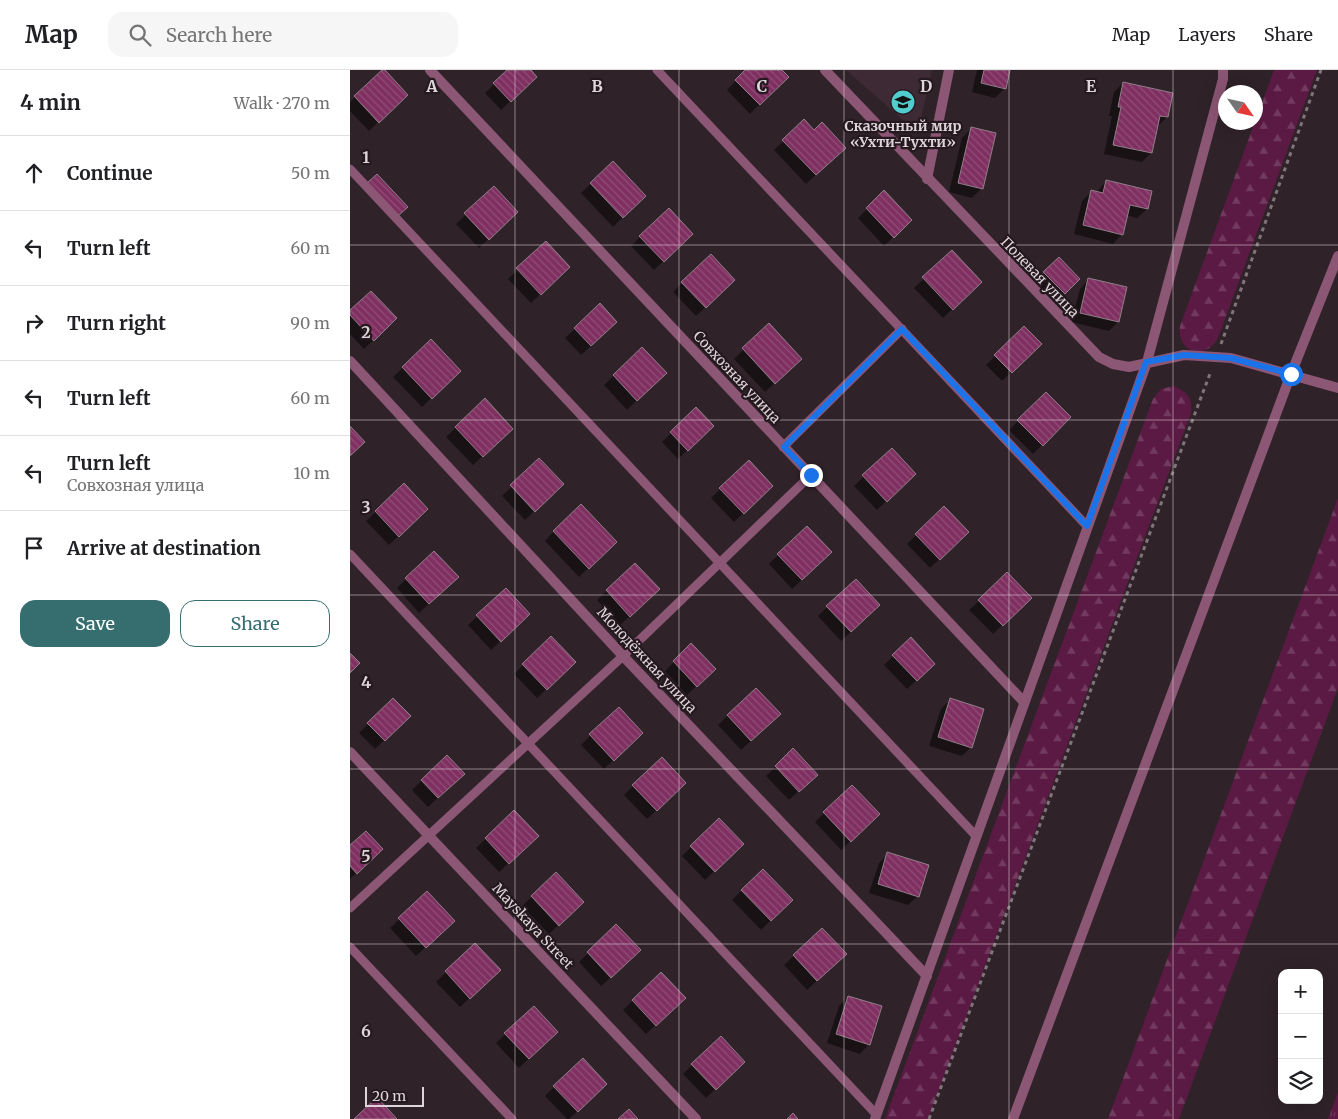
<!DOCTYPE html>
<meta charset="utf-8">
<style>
:root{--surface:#fff;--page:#f6f6f6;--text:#202124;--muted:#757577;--line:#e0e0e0;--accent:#366e70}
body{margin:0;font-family:Merriweather,serif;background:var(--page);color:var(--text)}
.controls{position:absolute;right:15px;bottom:15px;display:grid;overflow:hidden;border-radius:10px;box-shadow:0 5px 20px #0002}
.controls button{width:45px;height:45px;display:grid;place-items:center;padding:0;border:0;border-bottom:1px solid var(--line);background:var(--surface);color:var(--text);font:25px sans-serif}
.compass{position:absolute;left:868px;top:15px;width:45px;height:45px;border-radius:50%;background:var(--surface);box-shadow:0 5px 20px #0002;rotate:124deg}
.scale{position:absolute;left:15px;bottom:12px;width:59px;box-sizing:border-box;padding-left:5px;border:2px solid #ded5da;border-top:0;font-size:14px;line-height:18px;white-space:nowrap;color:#ded5da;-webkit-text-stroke:4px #25191f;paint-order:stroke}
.stop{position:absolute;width:15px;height:15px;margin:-11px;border:4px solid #1a73e8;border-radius:50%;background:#fff}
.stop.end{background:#1a73e8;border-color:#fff;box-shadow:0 1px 5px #0008}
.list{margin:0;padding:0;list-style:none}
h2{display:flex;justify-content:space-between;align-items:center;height:65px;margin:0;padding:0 20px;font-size:21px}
h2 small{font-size:16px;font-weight:400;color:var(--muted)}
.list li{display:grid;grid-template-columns:32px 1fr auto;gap:15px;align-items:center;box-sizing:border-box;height:75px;padding:0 20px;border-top:1px solid var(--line)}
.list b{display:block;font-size:19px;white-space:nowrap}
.list p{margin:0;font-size:16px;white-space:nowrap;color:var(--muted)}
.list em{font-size:16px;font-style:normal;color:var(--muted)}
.actions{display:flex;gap:10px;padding:15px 20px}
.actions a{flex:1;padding:11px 0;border:1px solid var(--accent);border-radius:15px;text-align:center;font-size:18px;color:var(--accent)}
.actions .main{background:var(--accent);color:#fff}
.icon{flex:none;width:28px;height:28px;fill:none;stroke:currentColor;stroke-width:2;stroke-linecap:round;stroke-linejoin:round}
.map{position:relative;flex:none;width:988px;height:1049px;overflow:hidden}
header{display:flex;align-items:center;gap:30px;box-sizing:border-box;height:70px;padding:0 25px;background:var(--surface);border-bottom:1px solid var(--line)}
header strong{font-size:24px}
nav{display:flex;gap:28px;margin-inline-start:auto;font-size:18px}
.search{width:350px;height:45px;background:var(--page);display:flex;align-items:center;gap:12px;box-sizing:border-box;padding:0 18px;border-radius:15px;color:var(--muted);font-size:19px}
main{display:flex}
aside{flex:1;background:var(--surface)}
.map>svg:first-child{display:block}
.built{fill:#3d2a34}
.grass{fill:url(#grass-tufts)}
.forest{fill:url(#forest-firs)}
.shadow{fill:#0007}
.building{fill:url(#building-back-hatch);stroke:#907f88}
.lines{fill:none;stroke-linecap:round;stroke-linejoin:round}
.path{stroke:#80757b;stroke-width:3;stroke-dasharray:4 4;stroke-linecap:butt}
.service{stroke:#8c5675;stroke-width:9}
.minor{stroke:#8c5675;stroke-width:10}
.tertiary{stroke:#8c5675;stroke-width:10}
.route{stroke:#1a73e8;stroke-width:6}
.grid{fill:none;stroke:#ded5da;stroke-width:1;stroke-opacity:0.55}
.labels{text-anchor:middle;stroke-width:4.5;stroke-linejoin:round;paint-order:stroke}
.poi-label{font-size:14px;font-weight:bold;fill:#ded5da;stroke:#25191f}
.street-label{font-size:14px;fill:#ded5da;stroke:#25191f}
.grid-label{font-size:16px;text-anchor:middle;font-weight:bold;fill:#ded5da;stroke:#25191f;stroke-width:4.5;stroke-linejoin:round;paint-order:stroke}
</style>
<header>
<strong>Map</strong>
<div class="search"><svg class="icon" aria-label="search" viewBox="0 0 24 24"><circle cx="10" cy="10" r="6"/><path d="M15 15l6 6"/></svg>Search here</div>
<nav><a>Map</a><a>Layers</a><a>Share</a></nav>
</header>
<main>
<aside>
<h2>4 min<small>Walk · 270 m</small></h2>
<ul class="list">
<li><svg class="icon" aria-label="ahead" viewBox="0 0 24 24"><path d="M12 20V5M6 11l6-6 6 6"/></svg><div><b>Continue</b></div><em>50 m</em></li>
<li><svg class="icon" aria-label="left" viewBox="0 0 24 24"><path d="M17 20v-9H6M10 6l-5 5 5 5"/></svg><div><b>Turn left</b></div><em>60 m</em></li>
<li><svg class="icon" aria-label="right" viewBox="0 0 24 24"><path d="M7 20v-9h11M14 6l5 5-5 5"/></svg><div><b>Turn right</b></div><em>90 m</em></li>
<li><svg class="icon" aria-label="left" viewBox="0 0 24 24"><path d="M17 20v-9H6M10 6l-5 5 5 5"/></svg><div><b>Turn left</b></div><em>60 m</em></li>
<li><svg class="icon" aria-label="left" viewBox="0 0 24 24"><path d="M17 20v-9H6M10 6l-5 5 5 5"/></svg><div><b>Turn left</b><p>Совхозная улица</p></div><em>10 m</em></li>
<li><svg class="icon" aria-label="arrive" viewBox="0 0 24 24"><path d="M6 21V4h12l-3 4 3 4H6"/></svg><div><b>Arrive at destination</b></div></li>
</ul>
<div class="actions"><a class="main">Save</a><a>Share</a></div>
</aside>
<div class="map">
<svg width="988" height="1049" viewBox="0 0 988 1049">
<defs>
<pattern id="grass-tufts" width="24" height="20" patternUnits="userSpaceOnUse" patternTransform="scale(1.25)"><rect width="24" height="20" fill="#5b1a43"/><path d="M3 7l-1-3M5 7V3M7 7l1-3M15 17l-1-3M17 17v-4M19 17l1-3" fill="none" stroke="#723a5e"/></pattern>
<pattern id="forest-firs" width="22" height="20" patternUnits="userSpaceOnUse" patternTransform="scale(1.25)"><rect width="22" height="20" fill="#5b1a43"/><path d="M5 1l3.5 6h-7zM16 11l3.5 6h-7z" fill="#723a5e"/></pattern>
<pattern id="building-back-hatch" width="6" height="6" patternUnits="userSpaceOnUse" patternTransform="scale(1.25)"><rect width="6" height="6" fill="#7f3061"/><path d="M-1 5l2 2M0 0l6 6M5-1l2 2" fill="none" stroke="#914d77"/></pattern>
</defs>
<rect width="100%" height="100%" fill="#2f2229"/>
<polygon class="built" points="496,0 582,0 568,63"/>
<polygon class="grass" points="988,1022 988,1049 978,1049"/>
<g class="forest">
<path d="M924,0h43l-99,268c-13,24 -42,14 -38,-12z"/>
<path d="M823,316c14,5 20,12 18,27l-263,706h-43l268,-720 8,-10z"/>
<polygon points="988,428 988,618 829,1049 758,1049"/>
</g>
<g class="shadow">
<polygon points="33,0 47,34 19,61 0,41 0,32"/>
<polygon points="159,0 179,0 176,16 151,40 135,23"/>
<polygon points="396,0 430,0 437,7 400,44 377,20"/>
<polygon points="627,0 659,0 655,18 645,28 622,22"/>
<polygon points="773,13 817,47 808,56 801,83 792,92 754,84 762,46 759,46 764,22"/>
<polygon points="454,51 485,87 456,114 424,80"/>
<polygon points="621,59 632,118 622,128 599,122 612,68"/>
<polygon points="263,93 294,126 263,157 231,123"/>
<polygon points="756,111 801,122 797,139 787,148 776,145 772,164 763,174 724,164 732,131 741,122 746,123"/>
<polygon points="144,118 157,151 129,178 106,154"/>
<polygon points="534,122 561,150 534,176 508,148"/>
<polygon points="290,167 333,173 304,200 281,176"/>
<polygon points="196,173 209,206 181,233 158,209"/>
<polygon points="602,182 621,221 593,248 564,218"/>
<polygon points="709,189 728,209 705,232 685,212"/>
<polygon points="739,209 768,252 759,261 721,252 730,219"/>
<polygon points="332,213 375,219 346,246 323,222"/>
<polygon points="250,235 256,261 231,285 215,268"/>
<polygon points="0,242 46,248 14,279 0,264"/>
<polygon points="419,255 441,298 415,322 384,289"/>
<polygon points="674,258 690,274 652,311 636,295"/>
<polygon points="81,271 100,310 72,337 43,307"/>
<polygon points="292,279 315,303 277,340 254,315"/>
<polygon points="696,323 720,347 683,384 659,360"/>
<polygon points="135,330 152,368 123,395 96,367"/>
<polygon points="346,339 353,365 328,389 312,372"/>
<polygon points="542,379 555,413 527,440 504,416"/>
<polygon points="189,390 203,423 175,450 152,426"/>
<polygon points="399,392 412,426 384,452 361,428"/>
<polygon points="54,415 77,439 39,475 16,451"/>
<polygon points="594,438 617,462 580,498 557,474"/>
<polygon points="204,461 256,481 229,507 195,471"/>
<polygon points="84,482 98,516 69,543 47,518"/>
<polygon points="428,485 471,492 442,519 419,494"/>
<polygon points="285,494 299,528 270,555 247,530"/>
<polygon points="156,519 169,553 141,580 118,555"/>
<polygon points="680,528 643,564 619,540 629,531"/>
<polygon points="477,537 519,544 491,571 468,546"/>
<polygon points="561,569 584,594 557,619 534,595"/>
<polygon points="341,575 364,599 337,625 315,601"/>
<polygon points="173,595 215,601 187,628 164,604"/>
<polygon points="406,619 420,653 391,680 368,655"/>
<polygon points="43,629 50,655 25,679 9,663"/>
<polygon points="600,630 621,677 612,686 579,676 591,639"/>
<polygon points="268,638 291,663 254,699 231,675"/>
<polygon points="443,680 466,705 439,730 416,706"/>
<polygon points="72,710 104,713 78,737 62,720"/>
<polygon points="283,716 325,723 297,749 274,725"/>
<polygon points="502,716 519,753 491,780 465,752"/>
<polygon points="164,742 178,775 149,802 126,778"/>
<polygon points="0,777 31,779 0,809"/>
<polygon points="341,777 383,783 355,810 332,786"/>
<polygon points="538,784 568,826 558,835 519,823 529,793"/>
<polygon points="206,804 223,841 199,864 172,836"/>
<polygon points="392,820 441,830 411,860 382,830"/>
<polygon points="77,823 94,860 66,886 40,858"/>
<polygon points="266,856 280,890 251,916 229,892"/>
<polygon points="472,859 486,893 457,920 434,895"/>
<polygon points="125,874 140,909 110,937 86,912"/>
<polygon points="311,903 325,937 296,964 273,940"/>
<polygon points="498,927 519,974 510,984 477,973 489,936"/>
<polygon points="184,937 197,971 169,998 146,973"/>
<polygon points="342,995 384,1001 356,1028 333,1004"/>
<polygon points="204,1017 246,1024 219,1049 217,1049 195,1026"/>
</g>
<g class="building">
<polygon points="32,0 35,0 58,25 29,53 4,26"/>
<polygon points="157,0 181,0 187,7 161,32 143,13"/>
<polygon points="395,0 432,0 439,7 410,35 385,10"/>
<polygon points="634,0 660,0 656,19 631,13"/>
<polygon points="773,12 823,23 818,47 810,46 802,83 763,75 771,37 768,37"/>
<polygon points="454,49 464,60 472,52 496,78 466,105 432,70"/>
<polygon points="621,57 646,63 633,119 608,113"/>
<polygon points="263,91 296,126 273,148 240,113"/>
<polygon points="27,104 58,137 48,146 17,113"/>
<polygon points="756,110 802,121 798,139 780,135 773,165 733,155 741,120 753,123"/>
<polygon points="144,116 168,142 139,170 114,143"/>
<polygon points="534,120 562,150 544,168 516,138"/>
<polygon points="319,138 343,164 314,192 289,166"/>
<polygon points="196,171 220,197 191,225 166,198"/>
<polygon points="602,180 632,212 603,240 572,207"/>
<polygon points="361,184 385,210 356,238 331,212"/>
<polygon points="709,187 730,209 715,224 693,202"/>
<polygon points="738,208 777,217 769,252 730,243"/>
<polygon points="21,221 47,248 24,271 0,245 0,240"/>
<polygon points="250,233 267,252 241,276 224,258"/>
<polygon points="419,253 452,289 425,314 392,278"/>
<polygon points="674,256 692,274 662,303 644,285"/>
<polygon points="81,269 111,301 82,329 52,297"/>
<polygon points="292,277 317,303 287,331 263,305"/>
<polygon points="696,322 721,347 693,376 667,350"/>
<polygon points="135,328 163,359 133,387 105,357"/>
<polygon points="346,337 364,356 338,381 320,362"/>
<polygon points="0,356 15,372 0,386"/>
<polygon points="542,378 566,404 537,432 512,405"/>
<polygon points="189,388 214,414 185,442 160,415"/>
<polygon points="399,390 423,416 394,444 369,418"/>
<polygon points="54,413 78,439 49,467 25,441"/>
<polygon points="231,434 267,472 239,499 203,461"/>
<polygon points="594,436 619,462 590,490 565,464"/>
<polygon points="457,456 482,482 452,510 427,484"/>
<polygon points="84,481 109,507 79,534 55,508"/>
<polygon points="285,493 310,519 280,547 256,520"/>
<polygon points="657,502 682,528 653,556 628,530"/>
<polygon points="506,509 530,535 501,562 476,536"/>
<polygon points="156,518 180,544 151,572 126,545"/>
<polygon points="201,566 226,592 197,620 172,594"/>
<polygon points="561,567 585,594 567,611 542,585"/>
<polygon points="341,573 366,599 347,617 323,591"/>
<polygon points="0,583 10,593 0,603"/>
<polygon points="406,618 431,644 401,671 377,645"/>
<polygon points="43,628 61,646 35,671 17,653"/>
<polygon points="600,628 634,639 622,678 588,667"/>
<polygon points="269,637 293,663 264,691 239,664"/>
<polygon points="443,678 468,705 449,722 425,696"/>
<polygon points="97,685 115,704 88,728 71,710"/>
<polygon points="312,687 336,713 307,741 282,715"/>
<polygon points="502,715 530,744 501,772 473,742"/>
<polygon points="164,740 189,766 159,794 135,768"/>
<polygon points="369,748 394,774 365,802 340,776"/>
<polygon points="16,761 33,779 7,804 0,796 0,775"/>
<polygon points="537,782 579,795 569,827 528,814"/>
<polygon points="413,799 443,830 421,851 391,820"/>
<polygon points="206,802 234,832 209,856 181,826"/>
<polygon points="77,821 105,851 76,878 48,848"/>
<polygon points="266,854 291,880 261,908 237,882"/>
<polygon points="472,858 497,884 467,911 443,885"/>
<polygon points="125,873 151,900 120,929 95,901"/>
<polygon points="311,902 336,928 306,956 282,930"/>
<polygon points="498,926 532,936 520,975 486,964"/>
<polygon points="184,936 208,962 179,989 154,963"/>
<polygon points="371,966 395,992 366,1020 341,994"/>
<polygon points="233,988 257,1014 228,1042 203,1016"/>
<polygon points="27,1027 47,1049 4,1049"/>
<polygon points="279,1039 288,1049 268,1049"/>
<polygon points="443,1043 448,1049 437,1049"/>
</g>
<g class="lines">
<g class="path">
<polyline points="871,274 971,0"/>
<polyline points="579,1049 861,301"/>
</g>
<g class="service">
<polyline points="307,0 737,456"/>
<polyline points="0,99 626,766"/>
<polyline points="433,377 552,259"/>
<polyline points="0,484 526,1044"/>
<polyline points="0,838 273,586 461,405"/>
<polyline points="0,877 162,1049"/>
</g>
<g class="minor">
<polyline points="80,0 673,631"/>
<polyline points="475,0 749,287 763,294 779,297 834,285 881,288 988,318"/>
<polyline points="577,109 599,0"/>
<polyline points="0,291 273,586 577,906"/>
<polyline points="0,682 346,1049"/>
<polyline points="525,1049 797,292 873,9 873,0"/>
</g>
<polyline class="tertiary" points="663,1049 941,304 988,186"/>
</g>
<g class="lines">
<polyline class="route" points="461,405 434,377 552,259 737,456 796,292 834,285 881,288 941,304"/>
</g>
<path class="grid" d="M165,0v1049M329,0v1049M494,0v1049M659,0v1049M823,0v1049M0,175h988M0,350h988M0,525h988M0,699h988M0,874h988"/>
<defs>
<symbol id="school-disc" viewBox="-11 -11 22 22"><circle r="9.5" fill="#52cdcd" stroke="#25191f"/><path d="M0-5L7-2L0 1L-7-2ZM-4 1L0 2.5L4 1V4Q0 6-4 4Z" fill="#111"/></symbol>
</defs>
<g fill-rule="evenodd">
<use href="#school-disc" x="539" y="18" width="28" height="28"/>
</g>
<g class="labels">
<g class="poi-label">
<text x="553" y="61">Сказочный мир<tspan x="553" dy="16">«Ухти-Тухти»</tspan></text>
</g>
<g class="street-label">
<text transform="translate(690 207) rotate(46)" y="5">Полевая улица</text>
<text transform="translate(387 307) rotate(47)" y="5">Совхозная улица</text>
<text transform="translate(297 590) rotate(47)" y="5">Молодёжная улица</text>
<text transform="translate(183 856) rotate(47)" y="5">Mayskaya Street</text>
</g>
</g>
<g class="grid-label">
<text x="82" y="22">A</text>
<text x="247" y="22">B</text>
<text x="412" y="22">C</text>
<text x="576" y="22">D</text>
<text x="741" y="22">E</text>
<text x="16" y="93">1</text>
<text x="16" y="268">2</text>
<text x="16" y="443">3</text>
<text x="16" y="618">4</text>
<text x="16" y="792">5</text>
<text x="16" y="967">6</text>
</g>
</svg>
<div class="controls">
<button>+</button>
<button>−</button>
<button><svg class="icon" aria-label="layers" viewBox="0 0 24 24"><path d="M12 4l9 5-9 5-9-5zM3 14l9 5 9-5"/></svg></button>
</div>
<svg class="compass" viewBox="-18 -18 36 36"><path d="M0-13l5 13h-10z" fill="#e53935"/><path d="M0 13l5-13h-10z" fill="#757577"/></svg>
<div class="scale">20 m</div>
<div class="stop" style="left:941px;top:304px"></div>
<div class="stop end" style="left:461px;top:405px"></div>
</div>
</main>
